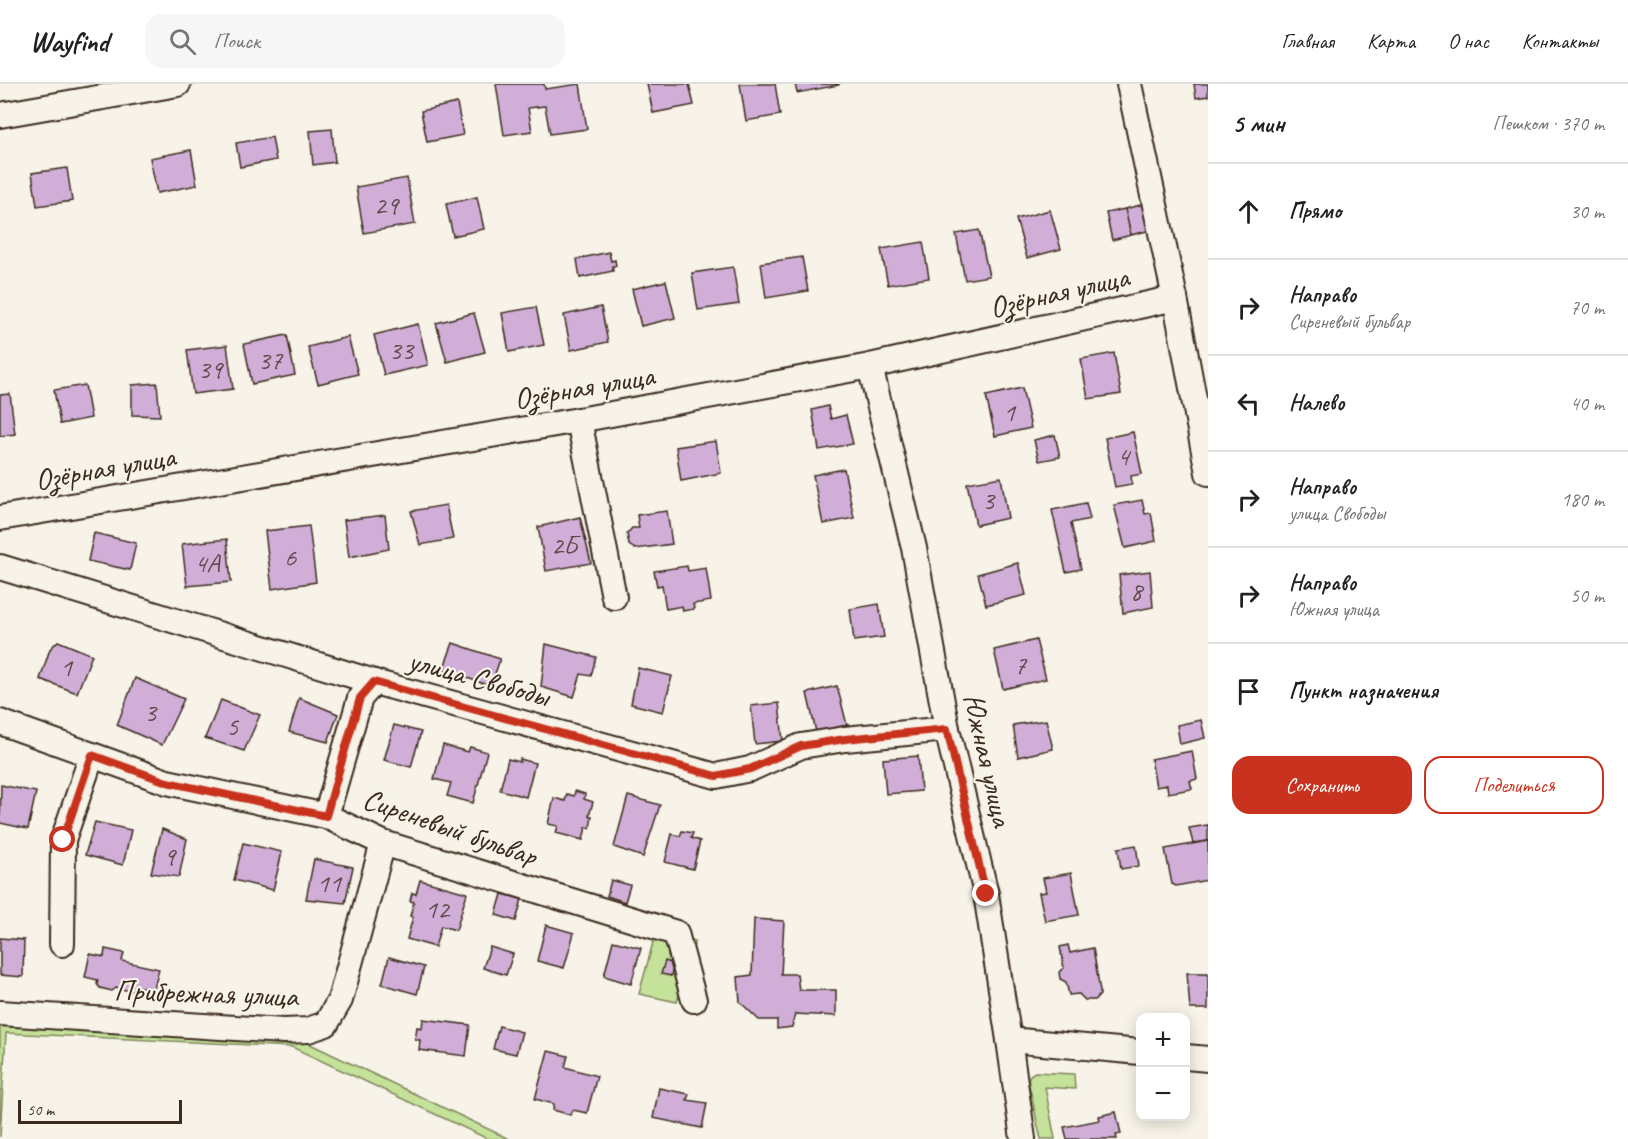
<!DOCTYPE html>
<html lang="ru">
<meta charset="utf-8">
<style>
:root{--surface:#fff;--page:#f6f6f6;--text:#202124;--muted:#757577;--line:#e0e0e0;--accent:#c8321e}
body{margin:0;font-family:Caveat,sans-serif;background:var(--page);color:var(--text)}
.controls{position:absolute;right:18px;bottom:18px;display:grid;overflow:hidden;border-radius:12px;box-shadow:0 3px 15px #0003}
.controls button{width:54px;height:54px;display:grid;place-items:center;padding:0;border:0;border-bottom:2px solid var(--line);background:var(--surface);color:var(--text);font:30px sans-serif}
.scale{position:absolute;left:18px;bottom:15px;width:164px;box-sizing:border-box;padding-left:6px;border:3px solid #3b2a1e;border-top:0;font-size:16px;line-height:21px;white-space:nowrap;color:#3b2a1e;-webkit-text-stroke:4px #f7f3e8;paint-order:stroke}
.stop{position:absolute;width:18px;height:18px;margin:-14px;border:4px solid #c8321e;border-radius:50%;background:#fff}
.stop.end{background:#c8321e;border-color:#fff;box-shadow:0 2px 6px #0008}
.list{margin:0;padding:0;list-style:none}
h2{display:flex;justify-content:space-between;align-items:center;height:78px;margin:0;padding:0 24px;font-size:26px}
h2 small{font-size:20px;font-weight:400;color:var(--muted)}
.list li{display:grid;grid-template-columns:39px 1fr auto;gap:18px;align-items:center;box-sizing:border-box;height:96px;padding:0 24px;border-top:2px solid var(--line)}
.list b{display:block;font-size:22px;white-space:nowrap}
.list p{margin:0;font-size:20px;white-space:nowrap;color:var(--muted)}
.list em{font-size:20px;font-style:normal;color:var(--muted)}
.actions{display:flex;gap:12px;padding:18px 24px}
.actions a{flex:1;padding:14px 0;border:2px solid var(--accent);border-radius:18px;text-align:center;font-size:21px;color:var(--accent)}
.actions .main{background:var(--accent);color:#fff}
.icon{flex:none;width:33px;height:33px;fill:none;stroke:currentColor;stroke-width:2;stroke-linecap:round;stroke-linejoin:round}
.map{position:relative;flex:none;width:1208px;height:1055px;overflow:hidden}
header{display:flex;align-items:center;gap:36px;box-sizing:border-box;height:84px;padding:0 30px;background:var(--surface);border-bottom:2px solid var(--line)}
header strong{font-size:28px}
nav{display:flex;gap:33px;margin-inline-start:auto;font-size:21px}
.search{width:420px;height:54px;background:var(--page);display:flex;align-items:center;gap:15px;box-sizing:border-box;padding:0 21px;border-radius:18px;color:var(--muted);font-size:22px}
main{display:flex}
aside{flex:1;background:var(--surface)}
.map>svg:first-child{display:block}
.green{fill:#c4e29a;stroke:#80865c;stroke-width:1.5}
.building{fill:#d0aed8;stroke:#3b2a1e;stroke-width:1.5}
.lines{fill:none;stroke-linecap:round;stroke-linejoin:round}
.minor-casing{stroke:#3b2a1e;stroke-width:28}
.minor{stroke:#f7f3e8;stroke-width:24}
.route{stroke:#c8321e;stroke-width:8}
.labels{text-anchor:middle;stroke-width:4.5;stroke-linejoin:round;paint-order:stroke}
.number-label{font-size:27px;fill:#604b4c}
.street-label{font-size:30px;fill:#3b2a1e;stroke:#f7f3e8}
</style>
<header>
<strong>Wayfind</strong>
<div class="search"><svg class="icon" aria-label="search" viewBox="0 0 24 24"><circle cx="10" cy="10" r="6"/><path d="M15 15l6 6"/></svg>Поиск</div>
<nav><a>Главная</a><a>Карта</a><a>О нас</a><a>Контакты</a></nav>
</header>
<main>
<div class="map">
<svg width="1208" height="1055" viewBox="0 0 1208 1055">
<rect width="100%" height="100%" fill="#f7f3e8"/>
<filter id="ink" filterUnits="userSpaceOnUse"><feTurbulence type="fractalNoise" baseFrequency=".0167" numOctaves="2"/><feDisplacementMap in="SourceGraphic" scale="12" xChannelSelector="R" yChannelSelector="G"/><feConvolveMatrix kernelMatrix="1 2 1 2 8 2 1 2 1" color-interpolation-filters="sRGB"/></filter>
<g filter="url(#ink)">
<g class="green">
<polygon points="657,844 695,857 677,918 639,910"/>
<polygon points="0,942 306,958 509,1055 488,1055 292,963 6,949 0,1053"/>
<polygon points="1035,988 1074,990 1075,1005 1045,1003 1055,1055 1041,1055 1039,1047 1028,996 1030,991"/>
</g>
<g class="building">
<polygon points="496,0 544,0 545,5 580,0 587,45 550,50 545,22 528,24 532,47 504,51"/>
<polygon points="647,0 689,0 694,21 653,29"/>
<polygon points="740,0 775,0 780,31 746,37"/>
<polygon points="795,0 839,0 839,1 797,9"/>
<polygon points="1194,0 1208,0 1208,12 1196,14"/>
<polygon points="457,19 463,51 427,58 421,27"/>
<polygon points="332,45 335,78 313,81 310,47"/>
<polygon points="272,53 276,76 240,83 236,59"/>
<polygon points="191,66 197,101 157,109 150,74"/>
<polygon points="67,84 72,117 37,122 32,89"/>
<polygon points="407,94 415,140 364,149 356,103"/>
<polygon points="477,113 484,145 453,152 446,120"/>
<polygon points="1148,119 1155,145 1131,151 1125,125"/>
<polygon points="1125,125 1131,151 1112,156 1106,129"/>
<polygon points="1050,126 1061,165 1027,174 1016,135"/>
<polygon points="979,146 989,192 965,196 956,150"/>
<polygon points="923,158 929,194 888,201 881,165"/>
<polygon points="609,168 611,177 615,176 616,182 612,182 613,187 580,194 577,175"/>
<polygon points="802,173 808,207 766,214 761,179"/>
<polygon points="733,183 739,220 698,226 692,189"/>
<polygon points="666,197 675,234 641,242 632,205"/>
<polygon points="536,223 544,261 509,268 502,229"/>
<polygon points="601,223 608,258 571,266 564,231"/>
<polygon points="474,229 485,268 447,278 436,239"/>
<polygon points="418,240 428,281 384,291 374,251"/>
<polygon points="287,251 295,291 252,300 244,260"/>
<polygon points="348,253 358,290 318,300 308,263"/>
<polygon points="227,261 233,305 193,310 187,266"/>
<polygon points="1114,269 1121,310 1088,315 1081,275"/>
<polygon points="157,299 160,332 132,331 132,301"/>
<polygon points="85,301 91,334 60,340 54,306"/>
<polygon points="1022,304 1031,344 995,352 986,312"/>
<polygon points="10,310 15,350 0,352 0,311"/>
<polygon points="828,322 831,335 846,331 853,360 819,366 812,326"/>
<polygon points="1133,348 1142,390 1131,392 1132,400 1115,403 1105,354"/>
<polygon points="1055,351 1060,373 1039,377 1034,356"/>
<polygon points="716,357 721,389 681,397 676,363"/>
<polygon points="844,385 854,434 823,440 813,391"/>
<polygon points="1001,393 1008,434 976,441 967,399"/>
<polygon points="1142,416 1145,430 1151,429 1156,457 1125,464 1114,421"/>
<polygon points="1086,419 1090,435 1071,439 1081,485 1066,488 1052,426"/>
<polygon points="446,421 453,455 420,461 411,427"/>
<polygon points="667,427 672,460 635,465 629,461 627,450 632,444 639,444 637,431"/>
<polygon points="385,431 389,465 349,473 344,436"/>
<polygon points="580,433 591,479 546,487 538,443"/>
<polygon points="309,442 316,498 272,505 265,447"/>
<polygon points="94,449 136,459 130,486 88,477"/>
<polygon points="227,455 231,498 187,502 182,460"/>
<polygon points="1018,479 1026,511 986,521 978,490"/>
<polygon points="687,482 688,487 706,484 711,517 693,520 694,525 683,527 682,522 666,525 662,501 657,502 654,487"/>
<polygon points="1150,487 1153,523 1123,529 1119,491"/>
<polygon points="879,520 884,553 854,557 850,525"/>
<polygon points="1036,556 1046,595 1003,605 994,566"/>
<polygon points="58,557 92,571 77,609 40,595 50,565"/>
<polygon points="453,559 500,575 491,602 443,586"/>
<polygon points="546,560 596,573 591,592 581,590 574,613 541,603"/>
<polygon points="638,584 672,592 663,628 631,620"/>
<polygon points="135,594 184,615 162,661 117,641"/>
<polygon points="837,602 847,641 816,648 807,609"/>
<polygon points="299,614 338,630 328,658 289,648"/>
<polygon points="221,616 260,631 244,667 205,654"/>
<polygon points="779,619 783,657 755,660 751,622"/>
<polygon points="1046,636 1053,665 1018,673 1013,641"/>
<polygon points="1201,636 1205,654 1180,660 1177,641"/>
<polygon points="394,641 421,648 411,683 384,676"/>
<polygon points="443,661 468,668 470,663 487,668 473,719 447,712 451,699 434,695"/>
<polygon points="1192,667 1197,695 1190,697 1192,705 1168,709 1167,701 1156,703 1151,675"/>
<polygon points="918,672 921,707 886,710 883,675"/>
<polygon points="508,675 520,678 520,675 535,679 526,713 500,706"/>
<polygon points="1,701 36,708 28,745 0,739"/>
<polygon points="575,707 585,710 584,715 593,718 589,732 592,732 590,744 586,743 583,756 556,749 558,742 548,740 554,714 565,717 567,710 574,712"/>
<polygon points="628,712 660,721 643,773 614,763"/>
<polygon points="95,738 131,746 123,781 85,771"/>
<polygon points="1208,741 1208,757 1193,759 1189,744"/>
<polygon points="162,745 187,755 179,793 151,789"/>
<polygon points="682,747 693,749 691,754 700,757 693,785 665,778 672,750 680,752"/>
<polygon points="1208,757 1208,796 1176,802 1172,800 1165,765"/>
<polygon points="243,759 282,768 273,806 234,796"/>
<polygon points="1136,761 1139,782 1121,785 1118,764"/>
<polygon points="314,775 353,783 345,819 306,815"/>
<polygon points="1071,789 1079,831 1045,837 1039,809 1046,808 1043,794"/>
<polygon points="420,796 467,809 456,846 441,842 435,863 407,855 413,833 410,832 414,818 410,817 412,809 416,810"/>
<polygon points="611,796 630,801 625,818 607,812"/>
<polygon points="502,810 522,815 516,837 496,831"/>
<polygon points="754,835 784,837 781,890 797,890 799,906 836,906 836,932 795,930 792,943 777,945 777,936 759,936 740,918 738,893 752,891"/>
<polygon points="546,841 574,849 564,884 537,877"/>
<polygon points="0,854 24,856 23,893 0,891"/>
<polygon points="613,857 641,864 631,900 604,892"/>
<polygon points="1068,861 1070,869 1093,864 1100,907 1100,911 1095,916 1085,916 1079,910 1069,911 1066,898 1060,895 1059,888 1064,884 1060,863"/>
<polygon points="490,863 513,870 506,891 483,884"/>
<polygon points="105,865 124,869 122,877 159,885 154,905 141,903 140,909 116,904 112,907 100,904 97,900 98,896 85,893 90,870 104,873"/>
<polygon points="389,873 424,883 417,910 382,900"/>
<polygon points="665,877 674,880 671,892 661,890"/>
<polygon points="1187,889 1208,889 1208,925 1190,925"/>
<polygon points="423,935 470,941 466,972 419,966 420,956 415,956 417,943 422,944"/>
<polygon points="499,942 522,948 516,970 493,965"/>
<polygon points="548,967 568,972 565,983 597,992 587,1029 573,1026 571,1031 553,1026 554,1020 535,1015"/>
<polygon points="659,1004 689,1010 687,1016 707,1019 702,1044 653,1034"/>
<polygon points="1116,1028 1121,1050 1116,1051 1117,1055 1067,1055 1064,1043 1100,1036 1099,1032"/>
</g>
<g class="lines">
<defs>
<g id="minor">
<polyline points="1129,0 1175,214 1208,389"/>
<polyline points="0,31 178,0"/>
<polyline points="870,282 914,464 947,645 986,810 1009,956 1140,968"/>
<polyline points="579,336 614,513"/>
<polyline points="0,434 579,336 870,282 1175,214"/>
<polyline points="0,483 374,598 716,692 750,685 801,662 845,655 947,645"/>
<polyline points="0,638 167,698 326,732 383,759 676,849 694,916"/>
<polyline points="326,732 360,614 374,598"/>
<polyline points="62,860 63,756 92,671"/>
<polyline points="0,929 284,947 308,946 326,940 340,916 383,759"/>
<polyline points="1009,956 1023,1055"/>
<polyline points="1186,973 1208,975"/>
</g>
</defs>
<use href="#minor" class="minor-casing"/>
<use href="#minor" class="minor"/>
</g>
</g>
<g class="lines" filter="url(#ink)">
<polyline class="route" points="63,756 92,671 167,698 326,732 360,614 374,598 716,692 750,685 801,662 845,655 947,645 986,810"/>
</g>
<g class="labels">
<g class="number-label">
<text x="386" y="130">29</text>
<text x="401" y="275">33</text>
<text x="270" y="285">37</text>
<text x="210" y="294">39</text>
<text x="1009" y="337">1</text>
<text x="1123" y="381">4</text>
<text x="988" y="425">3</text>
<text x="564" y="470">2Б</text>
<text x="290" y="482">6</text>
<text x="207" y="488">4А</text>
<text x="1136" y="516">8</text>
<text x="1020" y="590">7</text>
<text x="66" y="592">1</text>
<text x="150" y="637">3</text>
<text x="232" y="651">5</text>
<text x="169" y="781">9</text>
<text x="329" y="808">11</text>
<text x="437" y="834">12</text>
</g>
<g class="street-label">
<text transform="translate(1059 208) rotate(-13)" y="10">Озёрная улица</text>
<text transform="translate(584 303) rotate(-10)" y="10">Озёрная улица</text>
<text transform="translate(105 384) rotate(-10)" y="10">Озёрная улица</text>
<text transform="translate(479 594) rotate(15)" y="10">улица Свободы</text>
<text transform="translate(988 676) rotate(77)" y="10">Южная улица</text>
<text transform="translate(450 743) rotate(19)" y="10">Сиреневый бульвар</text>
<text transform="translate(206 909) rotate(2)" y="10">Прибрежная улица</text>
</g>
</g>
</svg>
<div class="controls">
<button>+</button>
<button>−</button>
</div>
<div class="scale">50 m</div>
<div class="stop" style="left:63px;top:756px"></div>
<div class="stop end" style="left:986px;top:810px"></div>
</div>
<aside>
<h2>5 мин<small>Пешком · 370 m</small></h2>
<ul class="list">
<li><svg class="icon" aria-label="ahead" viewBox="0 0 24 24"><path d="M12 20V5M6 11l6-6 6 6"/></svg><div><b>Прямо</b></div><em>30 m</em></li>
<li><svg class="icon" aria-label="right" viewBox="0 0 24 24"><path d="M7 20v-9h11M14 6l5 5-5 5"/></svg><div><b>Направо</b><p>Сиреневый бульвар</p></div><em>70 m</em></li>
<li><svg class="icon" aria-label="left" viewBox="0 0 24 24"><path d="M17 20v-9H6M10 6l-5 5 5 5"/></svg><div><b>Налево</b></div><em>40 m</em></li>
<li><svg class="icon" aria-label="right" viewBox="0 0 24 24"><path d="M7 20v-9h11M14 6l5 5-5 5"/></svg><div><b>Направо</b><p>улица Свободы</p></div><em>180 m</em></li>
<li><svg class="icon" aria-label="right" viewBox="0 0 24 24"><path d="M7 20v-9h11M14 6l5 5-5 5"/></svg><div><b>Направо</b><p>Южная улица</p></div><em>50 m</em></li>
<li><svg class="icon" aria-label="arrive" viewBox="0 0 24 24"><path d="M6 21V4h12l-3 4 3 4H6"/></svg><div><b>Пункт назначения</b></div></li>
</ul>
<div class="actions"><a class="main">Сохранить</a><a>Поделиться</a></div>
</aside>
</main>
